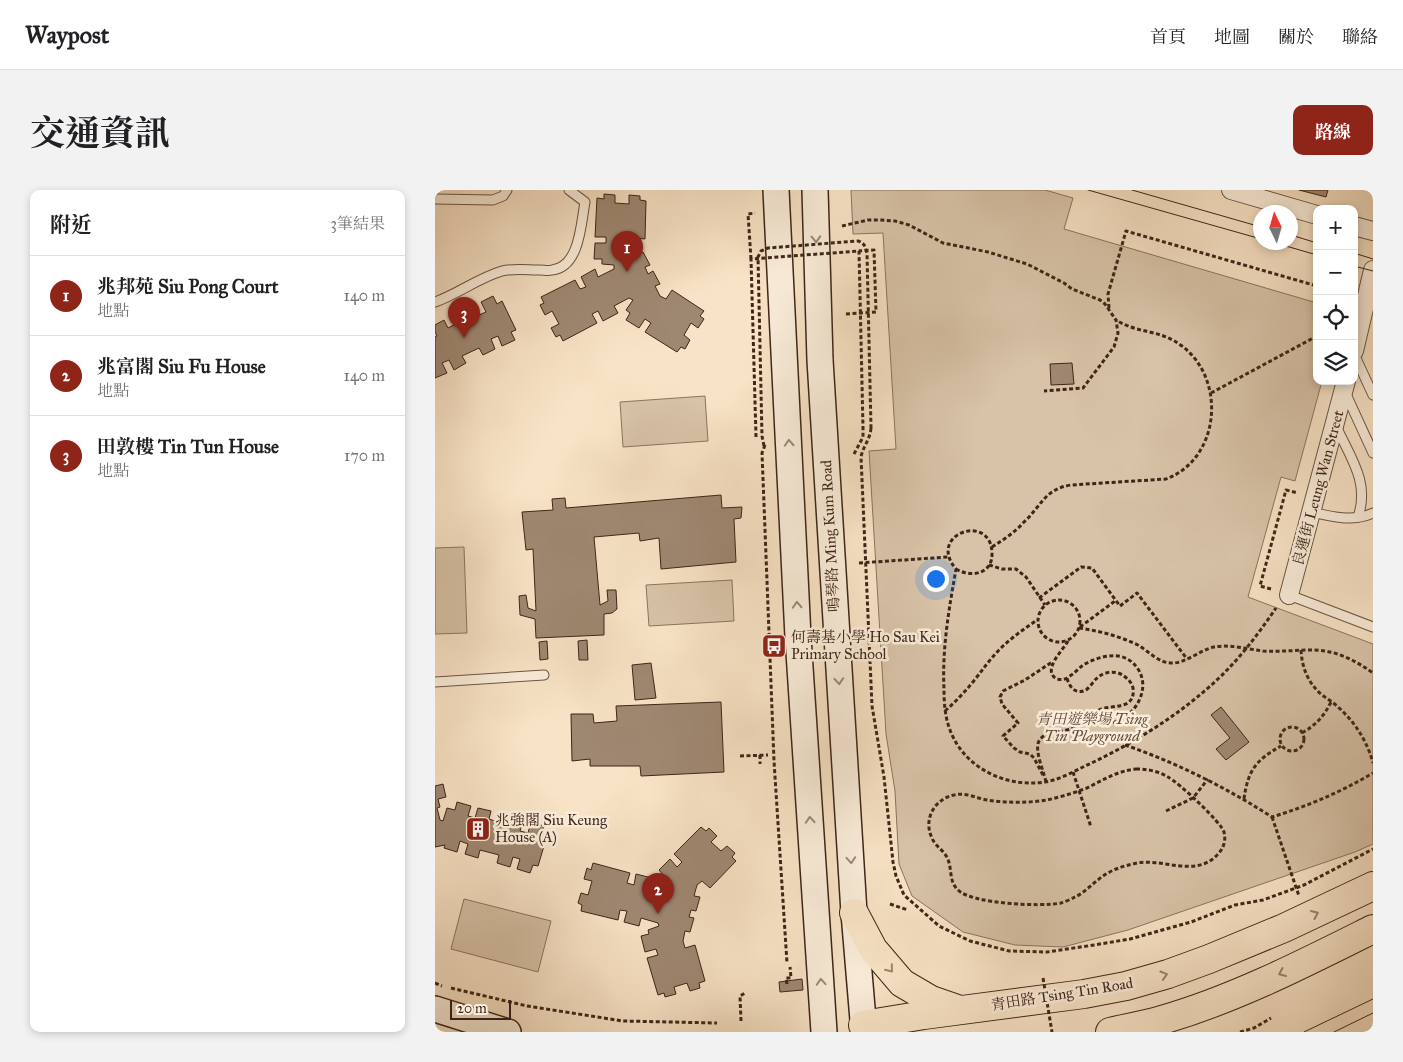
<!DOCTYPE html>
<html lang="zh-TW">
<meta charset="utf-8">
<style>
:root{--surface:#fff;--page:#f2f2f2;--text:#202124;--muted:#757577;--line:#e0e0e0;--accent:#8f2418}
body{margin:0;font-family:"IM FELL Great Primer","Noto Serif TC",serif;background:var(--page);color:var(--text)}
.controls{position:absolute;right:15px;top:15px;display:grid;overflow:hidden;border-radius:10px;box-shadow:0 2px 8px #0003}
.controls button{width:45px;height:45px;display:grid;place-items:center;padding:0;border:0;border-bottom:1px solid var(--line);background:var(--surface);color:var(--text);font:25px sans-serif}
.compass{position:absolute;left:818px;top:15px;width:45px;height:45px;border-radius:50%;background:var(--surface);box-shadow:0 2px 8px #0003;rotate:355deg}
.scale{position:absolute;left:15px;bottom:12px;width:61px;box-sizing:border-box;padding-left:5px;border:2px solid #3e2518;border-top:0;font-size:14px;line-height:18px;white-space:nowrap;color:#3e2518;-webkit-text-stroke:4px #faedda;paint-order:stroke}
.you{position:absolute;left:500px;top:388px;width:18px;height:18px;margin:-12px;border:4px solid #fff;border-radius:50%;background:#1a73e8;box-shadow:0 0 0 8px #1a73e833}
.badge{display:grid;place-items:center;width:32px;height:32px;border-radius:50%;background:var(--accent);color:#fff;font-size:16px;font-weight:700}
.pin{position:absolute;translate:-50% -41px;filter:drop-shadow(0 1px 2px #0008)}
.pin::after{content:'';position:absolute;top:26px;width:18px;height:15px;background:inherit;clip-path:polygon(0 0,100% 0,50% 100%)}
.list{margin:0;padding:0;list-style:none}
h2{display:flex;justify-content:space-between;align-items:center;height:65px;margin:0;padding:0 20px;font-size:21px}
h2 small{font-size:16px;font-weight:400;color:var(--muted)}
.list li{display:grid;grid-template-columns:32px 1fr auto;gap:15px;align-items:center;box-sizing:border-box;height:80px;padding:0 20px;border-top:1px solid var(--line)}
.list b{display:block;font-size:19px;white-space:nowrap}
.list p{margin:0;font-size:16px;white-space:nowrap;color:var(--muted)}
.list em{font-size:16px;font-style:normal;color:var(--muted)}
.icon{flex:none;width:28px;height:28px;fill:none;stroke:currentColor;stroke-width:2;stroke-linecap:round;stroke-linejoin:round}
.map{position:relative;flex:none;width:938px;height:842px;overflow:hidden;border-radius:10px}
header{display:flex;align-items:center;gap:30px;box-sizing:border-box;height:70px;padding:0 25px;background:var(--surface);border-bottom:1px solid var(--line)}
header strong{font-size:24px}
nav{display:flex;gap:28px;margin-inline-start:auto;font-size:18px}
.intro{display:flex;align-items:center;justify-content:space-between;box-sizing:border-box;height:120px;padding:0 30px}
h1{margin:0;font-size:35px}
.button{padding:12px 22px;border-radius:10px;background:var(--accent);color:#fff;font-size:18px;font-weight:700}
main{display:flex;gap:30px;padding:0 30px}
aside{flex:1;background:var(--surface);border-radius:10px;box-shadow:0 2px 8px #0003}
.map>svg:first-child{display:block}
.green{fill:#d8c3a8;stroke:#8b7460}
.building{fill:#9f8872;stroke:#3e2518}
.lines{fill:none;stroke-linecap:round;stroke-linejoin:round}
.lane-casing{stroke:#6c5444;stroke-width:11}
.street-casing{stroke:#6c5444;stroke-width:20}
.secondary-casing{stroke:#3e2518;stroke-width:28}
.primary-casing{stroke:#3e2518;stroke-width:30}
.path{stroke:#3e2518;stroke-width:3;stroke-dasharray:4 2.5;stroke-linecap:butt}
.lane{stroke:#faedda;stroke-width:9}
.street{stroke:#faedda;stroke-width:18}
.secondary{stroke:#faedda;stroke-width:25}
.primary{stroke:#f8e3c6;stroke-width:28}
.tram{stroke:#3e2518;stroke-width:1}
.path-bridge{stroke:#3e2518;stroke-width:3;stroke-dasharray:4 2.5;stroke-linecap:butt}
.oneway{stroke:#9c8979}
.oneway2{stroke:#9b846f}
.labels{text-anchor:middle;stroke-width:5;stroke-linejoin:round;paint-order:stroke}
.street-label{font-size:15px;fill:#3e2518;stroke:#faedda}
.poi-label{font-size:15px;fill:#3e2518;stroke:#faedda;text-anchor:start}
.park-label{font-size:15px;font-style:italic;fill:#644c3c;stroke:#faedda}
</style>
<header>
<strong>Waypost</strong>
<nav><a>首頁</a><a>地圖</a><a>關於</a><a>聯絡</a></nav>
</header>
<div class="intro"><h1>交通資訊</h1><a class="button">路線</a></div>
<main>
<aside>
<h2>附近<small>3筆結果</small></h2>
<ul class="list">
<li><span class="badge">1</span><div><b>兆邦苑 Siu Pong Court</b><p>地點</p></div><em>140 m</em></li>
<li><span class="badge">2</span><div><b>兆富閣 Siu Fu House</b><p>地點</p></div><em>140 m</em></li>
<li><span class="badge">3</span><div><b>田敦樓 Tin Tun House</b><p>地點</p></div><em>170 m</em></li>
</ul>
</aside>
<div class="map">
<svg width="938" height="842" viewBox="0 0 938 842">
<rect width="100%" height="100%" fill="#f8e3c6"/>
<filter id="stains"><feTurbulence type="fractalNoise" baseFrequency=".004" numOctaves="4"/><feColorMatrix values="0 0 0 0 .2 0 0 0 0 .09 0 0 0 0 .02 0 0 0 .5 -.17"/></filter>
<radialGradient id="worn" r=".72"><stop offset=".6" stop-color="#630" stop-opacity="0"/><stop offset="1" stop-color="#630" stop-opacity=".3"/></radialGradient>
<g class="green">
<polygon points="416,0 610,0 638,8 629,39 882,113 882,191 887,191 860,291 846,287 813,407 938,454 938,654 920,662 693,740 628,757 580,755 528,742 477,706 464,674 460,601 451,544 434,261 461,259 448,43 418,44"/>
<polygon points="270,206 273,251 188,257 185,212"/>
<polygon points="29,357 32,443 0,444 0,358"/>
<polygon points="297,390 299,431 214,436 211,395"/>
<polygon points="29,709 116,731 103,782 16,759"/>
</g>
<g class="building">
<polygon points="864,0 893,0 891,7"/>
<polygon points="169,4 180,5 180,13 194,14 194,5 205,6 205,10 211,11 210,49 199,48 199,55 203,64 208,62 215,75 210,77 213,84 218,81 225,94 220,96 225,106 231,109 237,100 269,121 265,126 269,129 263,138 256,133 249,145 255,150 250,159 246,157 242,162 210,142 216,133 210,129 204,138 191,130 195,123 191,120 198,110 194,108 179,116 183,123 168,131 163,121 157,124 162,133 128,151 125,145 121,147 116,138 124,134 117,121 110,125 105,115 109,113 106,107 140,90 145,99 151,97 146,87 160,79 163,87 179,79 179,75 167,74 167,69 159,69 160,53 171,53 171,47 160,47 162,8 169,9"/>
<polygon points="58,106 62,114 67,111 81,140 76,142 80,150 67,156 63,146 56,149 60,159 48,165 44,158 27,166 31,173 19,180 14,170 7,173 12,183 0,188 0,147 2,146 0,142 0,135 9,130 13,138 30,129 26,122 39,116 44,125 51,122 46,112"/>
<polygon points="637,173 639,194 616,195 615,174"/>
<polygon points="286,305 287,318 307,317 306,328 299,329 301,372 226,379 224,348 205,351 204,343 159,347 165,415 173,411 172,400 181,400 182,419 177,423 169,424 169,445 101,448 100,429 85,425 84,406 91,405 93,418 101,421 98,359 91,360 87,322 118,320 117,309 130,308 131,318"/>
<polygon points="152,450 153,470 144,470 143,451"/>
<polygon points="112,451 113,469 105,470 104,452"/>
<polygon points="216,473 221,508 200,510 197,475"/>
<polygon points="286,512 289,582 206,586 205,576 155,576 155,569 137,571 136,524 158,524 159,533 182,531 181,516"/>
<polygon points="786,517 814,552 791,570 781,559 795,548 776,525"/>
<polygon points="8,594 11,607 3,609 5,617 2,618 5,630 8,631 12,618 20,620 22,612 36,616 33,626 40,628 43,618 56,621 54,629 72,635 75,627 88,631 85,641 93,643 96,632 109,636 106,644 112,646 103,676 98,675 95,683 82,679 85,669 78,667 75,677 62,673 64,665 45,660 43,668 30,664 33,654 25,651 22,662 9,658 10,655 0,657 0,596"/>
<polygon points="266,637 271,641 274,638 282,646 276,652 286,661 292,656 300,663 297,667 301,671 275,698 267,691 262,695 259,706 265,707 261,721 256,720 254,727 259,728 255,742 250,741 248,751 250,758 260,755 270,791 264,793 265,798 255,801 252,793 239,797 241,804 230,807 229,803 223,805 212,768 223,765 221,759 210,762 206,746 214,744 213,740 224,736 223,733 206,728 204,736 189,732 192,721 185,720 183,730 146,721 147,715 143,713 146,703 153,705 157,691 149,689 152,678 156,680 158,673 195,683 192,693 199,695 201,684 217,688 215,696 231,700 234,697 226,689 229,686 224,680 235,669 242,677 247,672 239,664"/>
<polygon points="367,789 368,800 345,802 344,792"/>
</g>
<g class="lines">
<defs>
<g id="lane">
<polyline points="0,9 58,10 68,6 72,0"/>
<path d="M0,112c23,-8 43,-24 67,-31 12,-3 26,-1 38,-1 4,0 8,1 12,0 28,-3 29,-47 33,-68l-16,-12"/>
<polyline points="919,164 938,205"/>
<polyline points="910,202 938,263"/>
<path d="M901,236c14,31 34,56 22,91"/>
<path d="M877,322c20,5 41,10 61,1"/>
<polyline points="854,405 938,437"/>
<polyline points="0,492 109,485"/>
</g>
<g id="street">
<polyline points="796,0 882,25"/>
<polyline points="919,36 938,41"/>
<polyline points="919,161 938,80"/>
<polyline points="854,405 911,191"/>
</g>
<g id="secondary">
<polyline points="341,0 363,447 389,842"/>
<polyline points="380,0 385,170 419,723 429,842"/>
<polyline points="0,819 73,842"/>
</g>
<g id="primary">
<polyline points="419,723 438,759 467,793 496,810 522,819"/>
<polyline points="428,835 489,825 649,804 691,796 733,784 774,769 849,738 938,696"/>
<path d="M675,842c17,-4 35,-7 52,-12 73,-21 143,-57 211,-91"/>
</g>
</defs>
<use href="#lane" class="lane-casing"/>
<use href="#street" class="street-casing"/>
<use href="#secondary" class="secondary-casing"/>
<use href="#primary" class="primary-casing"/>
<g class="path">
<polyline points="407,36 433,30 446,30 460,31 474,35 508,53 553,62 592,74 629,93 637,99 665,110 670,114 681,130 683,143 679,157 648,198 609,201"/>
<polyline points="316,69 313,24 320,23"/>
<polyline points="674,118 673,104 691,41 882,96"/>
<polyline points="411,124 441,122 439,60 424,61"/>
<polyline points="776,203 882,146"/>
<path d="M436,238c-1,12 -8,18 -10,29l11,249 12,71 9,85 3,14 8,19 35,31 31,15 39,10 38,1 47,-7 36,-6 61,-17 44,-17 28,-5 41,-15 69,-36"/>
<polyline points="330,255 327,263 339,571 352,773"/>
<polyline points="419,264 428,247 428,238"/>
<path d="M557,357c11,-7 22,-14 31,-24 18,-16 21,-34 48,-38l95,-6c54,-20 61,-99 16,-133 -22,-17 -44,-12 -66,-26"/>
<polyline points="424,373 513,367"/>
<polyline points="554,375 567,379 581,379 591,387 610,415"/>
<path d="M521,379c15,9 37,5 36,-16 -1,-41 -66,-19 -36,16 -7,40 -14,79 -12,120 0,14 1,28 6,41 14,38 56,58 95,52 13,-2 26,-9 38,-15 48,-22 97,-52 136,-89 22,-21 40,-45 57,-70"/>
<polyline points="836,399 825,396 851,300 863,303"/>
<polyline points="604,408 646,377 657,378 685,416 702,403 752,469"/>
<circle cx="624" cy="431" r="21"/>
<polyline points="645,437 680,411"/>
<path d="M644,438c21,3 40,8 59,17 10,6 21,18 33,18 14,1 29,-13 43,-16 16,-3 33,2 49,4 17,1 33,-1 50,-1 22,0 42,10 60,23"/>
<path d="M633,451c-5,9 -27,30 -11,38 4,1 8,1 11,-2 6,-3 10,-8 15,-12 18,-10 42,-16 55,4 19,29 -23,71 -46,47"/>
<path d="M866,460c1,18 7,33 21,45 5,4 11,7 16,12 17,15 29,34 35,56"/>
<path d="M510,521c10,-9 19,-18 27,-28 10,-12 17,-23 28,-34 11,-11 24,-20 37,-29"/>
<circle cx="857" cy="549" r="12"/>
<path d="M867,543c14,-8 22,-17 29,-31"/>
<path d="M690,555c52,18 100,42 147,72 36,-11 69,-25 101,-44"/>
<polyline points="325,565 325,574"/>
<polyline points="305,566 333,565"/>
<path d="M701,579c11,0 22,2 32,8 11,6 53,45 56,55 2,8 0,15 -5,21 -22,26 -55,5 -82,10 -14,3 -27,7 -38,16 -8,6 -15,14 -24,18 -4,2 -10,5 -14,6 -20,4 -89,1 -103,-13 -11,-10 -4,-26 -14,-37 -4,-5 -10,-9 -12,-15 -9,-18 2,-39 22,-43 11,-3 22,3 33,5 19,3 40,3 60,0 13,-3 27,-7 40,-12 16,-8 30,-17 49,-19z"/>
<polyline points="638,582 656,637"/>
<polyline points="608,585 599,568 595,564 585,562 579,558 568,546 583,533 567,514 565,507 568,501 590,490 617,472"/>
<path d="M611,592c-2,-10 -12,-32 -7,-41 6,-10 18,-8 28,-11 14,-4 20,-13 32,-20 12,-6 37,1 34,-22 -1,-5 -5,-9 -9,-12 -8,-6 -20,-5 -28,3 -3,3 -6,8 -10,11 -10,5 -17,-3 -19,-12"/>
<path d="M809,609c4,-29 12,-39 37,-53"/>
<polyline points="731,621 758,608 773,589"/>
<polyline points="837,627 864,706"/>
<polyline points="455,714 473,720"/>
<polyline points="0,793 7,796"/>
<polyline points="352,794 351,788 356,788 355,777"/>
<polyline points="16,798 92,816 188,831 282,833"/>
<polyline points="306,831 305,806 310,803"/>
<polyline points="805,842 819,838 836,828"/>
</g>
<use href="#lane" class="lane"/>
<use href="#street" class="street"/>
<use href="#secondary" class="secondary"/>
<use href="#primary" class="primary"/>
<g class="tram">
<polyline points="653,0 826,49"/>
<polyline points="697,0 826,37"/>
<polyline points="856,45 882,53"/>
<polyline points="837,52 882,65"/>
<polyline points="919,63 938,69"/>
<polyline points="919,76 938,81"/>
<polyline points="869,842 938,809"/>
<polyline points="899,842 938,823"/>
</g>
<g class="path-bridge">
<polyline points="321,247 316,69 424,61 428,238"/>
<path d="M329,256l-2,-10 -4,-179 3,-6 7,-3 90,-7c7,2 7,6 9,12l4,175"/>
<polyline points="608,788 617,842"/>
</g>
</g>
<defs><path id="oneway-chevron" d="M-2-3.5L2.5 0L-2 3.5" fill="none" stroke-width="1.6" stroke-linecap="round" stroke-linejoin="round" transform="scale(1.25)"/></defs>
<g class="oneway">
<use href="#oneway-chevron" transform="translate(381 49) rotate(88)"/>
<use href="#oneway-chevron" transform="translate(354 253) rotate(-93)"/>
<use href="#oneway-chevron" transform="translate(362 415) rotate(-93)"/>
<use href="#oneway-chevron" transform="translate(404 491) rotate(86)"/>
<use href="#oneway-chevron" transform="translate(375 630) rotate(-94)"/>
<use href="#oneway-chevron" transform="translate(416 670) rotate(86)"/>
<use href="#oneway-chevron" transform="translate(386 792) rotate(-94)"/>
</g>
<g class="oneway2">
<use href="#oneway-chevron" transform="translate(880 724) rotate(-24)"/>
<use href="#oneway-chevron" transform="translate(455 779) rotate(51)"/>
<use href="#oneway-chevron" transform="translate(847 783) rotate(156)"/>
<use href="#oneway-chevron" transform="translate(729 785) rotate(-17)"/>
</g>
<defs>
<symbol id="bus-square" viewBox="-11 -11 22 22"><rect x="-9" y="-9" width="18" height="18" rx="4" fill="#8f2418" stroke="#faedda"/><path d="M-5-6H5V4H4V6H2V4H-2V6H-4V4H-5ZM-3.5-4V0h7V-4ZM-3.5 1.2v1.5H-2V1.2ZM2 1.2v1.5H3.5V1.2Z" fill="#fff"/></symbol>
<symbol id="building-square" viewBox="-11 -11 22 22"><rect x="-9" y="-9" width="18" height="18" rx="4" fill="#8f2418" stroke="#faedda"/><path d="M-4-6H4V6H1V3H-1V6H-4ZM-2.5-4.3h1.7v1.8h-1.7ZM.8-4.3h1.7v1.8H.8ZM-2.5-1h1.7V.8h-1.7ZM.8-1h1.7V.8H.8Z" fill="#fff"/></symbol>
</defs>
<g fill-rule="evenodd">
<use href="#bus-square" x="325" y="442" width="28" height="28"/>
<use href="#building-square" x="29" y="625" width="28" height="28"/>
</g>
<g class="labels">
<g class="street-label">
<text transform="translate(883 298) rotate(-75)" y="5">良運街 Leung Wan Street</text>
<text transform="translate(395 346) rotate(-93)" y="5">鳴琴路 Ming Kum Road</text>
<text transform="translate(627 804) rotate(-9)" y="5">青田路 Tsing Tin Road</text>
</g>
<g class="poi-label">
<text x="356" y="452">何壽基小學 Ho Sau Kei<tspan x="356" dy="17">Primary School</tspan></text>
<text x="60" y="635">兆強閣 Siu Keung<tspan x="60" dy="17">House (A)</tspan></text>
</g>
<g class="park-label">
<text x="657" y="534">青田遊樂場 Tsing<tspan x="657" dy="17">Tin Playground</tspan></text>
</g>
</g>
<rect width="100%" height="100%" filter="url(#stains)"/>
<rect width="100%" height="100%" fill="url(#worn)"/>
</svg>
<div class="controls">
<button>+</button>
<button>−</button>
<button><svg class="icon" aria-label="locate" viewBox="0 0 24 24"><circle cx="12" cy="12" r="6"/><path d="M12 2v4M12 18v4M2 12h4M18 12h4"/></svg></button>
<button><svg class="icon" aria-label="layers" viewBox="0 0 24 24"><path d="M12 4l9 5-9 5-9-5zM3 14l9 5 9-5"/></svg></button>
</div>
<svg class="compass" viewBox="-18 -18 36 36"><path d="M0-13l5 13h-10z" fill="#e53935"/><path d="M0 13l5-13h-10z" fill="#757577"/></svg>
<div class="scale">20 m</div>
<div class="you"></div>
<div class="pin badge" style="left:192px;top:82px">1</div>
<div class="pin badge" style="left:223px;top:724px">2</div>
<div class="pin badge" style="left:29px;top:148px">3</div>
</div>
</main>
